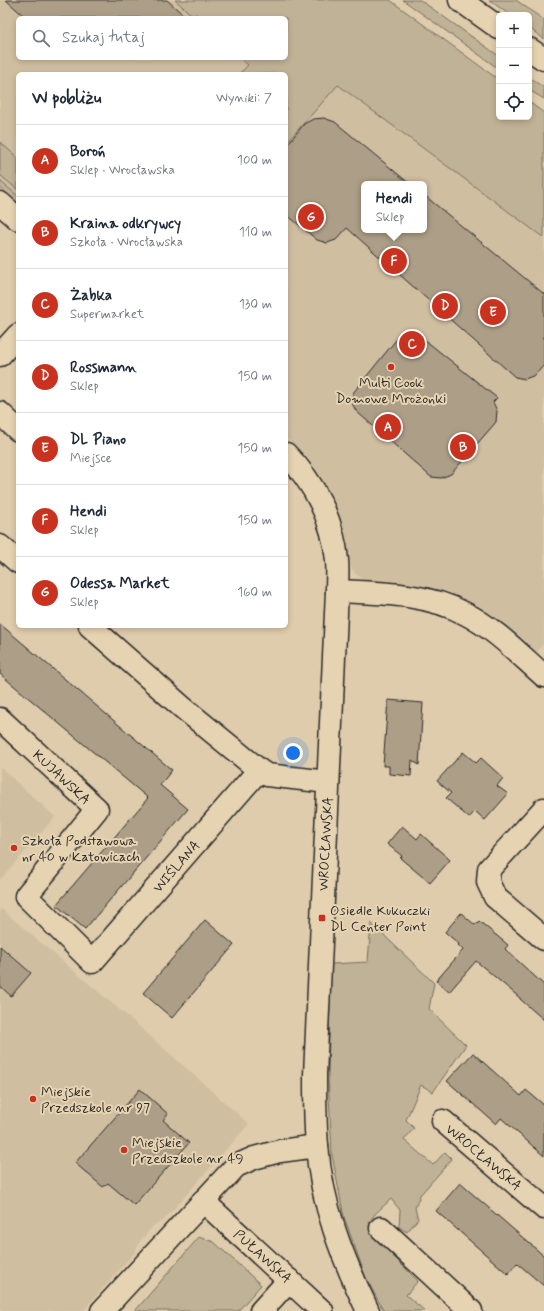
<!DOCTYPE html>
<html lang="pl">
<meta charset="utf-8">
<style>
:root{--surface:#fff;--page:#f2f2f3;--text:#1f2937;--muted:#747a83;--line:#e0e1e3;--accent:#c8321e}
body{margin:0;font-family:Mynerve,sans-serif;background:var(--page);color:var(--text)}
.controls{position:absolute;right:12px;top:12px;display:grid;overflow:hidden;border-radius:6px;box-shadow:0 2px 6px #0003}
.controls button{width:36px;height:36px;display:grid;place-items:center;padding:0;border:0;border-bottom:1px solid var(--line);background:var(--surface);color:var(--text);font:20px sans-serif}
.you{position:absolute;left:293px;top:753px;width:14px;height:14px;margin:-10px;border:3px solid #fff;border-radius:50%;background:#1a73e8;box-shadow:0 0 0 6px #1a73e833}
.badge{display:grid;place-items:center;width:26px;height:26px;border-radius:50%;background:var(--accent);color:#fff;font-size:13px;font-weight:700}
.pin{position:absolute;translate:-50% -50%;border:2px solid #fff;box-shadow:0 1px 4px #0006}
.popup{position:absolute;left:361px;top:181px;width:66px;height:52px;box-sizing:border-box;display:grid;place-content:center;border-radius:6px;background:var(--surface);filter:drop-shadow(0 1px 3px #0005);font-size:13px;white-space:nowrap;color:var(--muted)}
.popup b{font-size:15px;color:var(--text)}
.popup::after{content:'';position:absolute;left:50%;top:100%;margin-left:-8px;border:8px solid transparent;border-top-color:var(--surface)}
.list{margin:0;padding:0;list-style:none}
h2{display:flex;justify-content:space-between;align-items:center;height:52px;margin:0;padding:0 16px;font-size:17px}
h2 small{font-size:13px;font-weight:400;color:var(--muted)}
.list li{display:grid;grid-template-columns:26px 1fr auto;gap:12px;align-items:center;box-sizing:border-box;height:72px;padding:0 16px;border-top:1px solid var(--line)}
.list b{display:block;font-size:15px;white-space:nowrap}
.list p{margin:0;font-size:13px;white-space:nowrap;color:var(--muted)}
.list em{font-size:13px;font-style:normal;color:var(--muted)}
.icon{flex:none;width:22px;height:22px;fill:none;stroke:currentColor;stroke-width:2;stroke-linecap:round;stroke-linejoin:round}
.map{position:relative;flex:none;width:544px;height:1311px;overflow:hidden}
.search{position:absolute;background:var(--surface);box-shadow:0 2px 6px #0003;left:16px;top:16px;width:272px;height:44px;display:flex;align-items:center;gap:10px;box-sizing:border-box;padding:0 14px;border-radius:6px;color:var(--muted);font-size:15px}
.panel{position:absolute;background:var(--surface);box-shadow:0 2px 6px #0003;left:16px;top:72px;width:272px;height:556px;border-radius:6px}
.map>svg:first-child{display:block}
.built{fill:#d0bea1;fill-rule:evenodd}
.green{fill:#c0b296;stroke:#766e60}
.building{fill:#ad9f87;stroke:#2b2b2b}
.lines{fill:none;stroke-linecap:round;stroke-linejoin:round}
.minor-casing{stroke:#2b2b2b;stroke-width:25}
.highway-casing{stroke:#2b2b2b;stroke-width:25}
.minor{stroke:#e6d3b1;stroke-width:22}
.highway{stroke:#e6d3b1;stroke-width:22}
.poi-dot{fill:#c8321e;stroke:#e6d3b1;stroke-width:1.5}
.labels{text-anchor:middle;stroke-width:4;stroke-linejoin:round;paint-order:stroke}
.poi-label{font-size:14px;fill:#2b2b2b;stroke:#e6d3b1;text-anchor:start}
.street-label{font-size:14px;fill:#2b2b2b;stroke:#e6d3b1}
</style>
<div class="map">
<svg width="544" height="1311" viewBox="0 0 544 1311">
<rect width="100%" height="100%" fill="#dfccac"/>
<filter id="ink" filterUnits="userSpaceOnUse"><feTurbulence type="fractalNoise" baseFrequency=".025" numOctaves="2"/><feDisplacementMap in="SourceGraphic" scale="8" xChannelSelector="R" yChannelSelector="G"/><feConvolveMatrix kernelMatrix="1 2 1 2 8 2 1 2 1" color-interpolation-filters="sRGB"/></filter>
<g filter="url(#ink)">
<g class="built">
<polygon points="0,0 175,0 193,16 196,14 200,18 18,18 18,58 240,58 258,74 18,74 18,204 0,188"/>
<path d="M329,78l215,160v405l-11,14 -53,-46 -22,-13 -35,-9 -50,-7 -9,-2 -8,-6 -5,-6 -7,-39 -11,-30 -19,-33 -12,-14 -16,-14v-339zM364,184h60v46h-60z"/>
<polygon points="0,767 55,817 0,880"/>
<polygon points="0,908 134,1022 249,1124 163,1221 154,1225 140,1241 135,1252 83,1311 0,1311"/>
</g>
<g class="green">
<polygon points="175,0 390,0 499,80 499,117 529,117 529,102 544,113 544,238 338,85 286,143 286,74 239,74 248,65 240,58 286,58 286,18 200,18 196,14 193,16"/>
<polygon points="403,0 420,0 499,56 499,69"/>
<polygon points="489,0 516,0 544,20 544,39 529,28 529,15 510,15"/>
<polygon points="529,77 544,88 544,99 529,90"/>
<polygon points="0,142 18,158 18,190 0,175"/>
<polygon points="0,181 18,196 18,204 0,188"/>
<polygon points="371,923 434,983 429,1009 466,1045 433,1092 421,1085 406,1120 414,1128 404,1140 433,1165 445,1152 452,1159 420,1195 415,1208 418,1219 407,1232 399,1227 400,1210 391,1199 375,1214 369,1222 375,1238 418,1281 406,1295 425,1311 384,1311 366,1278 344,1217 332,1155 328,1076 331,964 368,962"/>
<polygon points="199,1237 214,1242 261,1285 238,1311 135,1311"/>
</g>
<g class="building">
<polygon points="6,0 167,0 187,18 26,18"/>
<polygon points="324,118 335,122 410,184 364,184 364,230 424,230 424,195 544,294 544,365 535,375 525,379 515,377 347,228 336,240 327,243 317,240 286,214 286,146 304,124 313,119"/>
<polygon points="407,331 415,332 497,398 493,402 497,411 496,422 451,474 441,478 431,477 356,411 352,403 353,393 400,335"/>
<polygon points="0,624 172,770 160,785 188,809 85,929 56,905 148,798 0,674"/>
<polygon points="388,700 423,703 419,765 412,760 411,776 389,774 389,766 383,766"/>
<polygon points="463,752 476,763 481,758 503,778 497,786 508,794 485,820 475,811 469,818 446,798 451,793 437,781"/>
<polygon points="402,826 417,839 421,834 450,860 430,883 400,858 402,856 387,844"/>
<polygon points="461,913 475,925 479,921 508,945 505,949 544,985 544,1020 520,999 520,998 476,961 449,992 436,981 463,950 458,945 459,944 445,932"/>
<polygon points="205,920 234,945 172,1018 143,993"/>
<polygon points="0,946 31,973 11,996 0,986"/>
<polygon points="473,1053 521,1096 526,1090 544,1105 544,1156 501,1118 496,1124 447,1081"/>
<polygon points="140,1089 168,1114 163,1120 189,1143 134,1205 108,1183 103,1187 75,1163"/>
<polygon points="460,1183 544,1256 544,1286 517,1263 508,1274 436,1211"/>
</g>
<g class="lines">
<defs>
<g id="minor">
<polyline points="0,203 18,219"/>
<polyline points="0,355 18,335"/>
<polyline points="0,413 18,430"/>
<path d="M286,454c28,28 47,66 51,106 1,10 0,21 0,31l-22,484c0,23 0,47 2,70 4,59 26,114 51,166"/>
<polyline points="0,546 18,562"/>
<path d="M337,591c43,2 89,2 129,23 29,15 53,40 78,62"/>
<polyline points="90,626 182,707 259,770 267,775 328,782"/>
<polyline points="0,719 97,809 26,896 92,962 259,770"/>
<polyline points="544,809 489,869 488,882 495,897 544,939"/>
<polyline points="443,1121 544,1208"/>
<polyline points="203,1201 322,1311"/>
<polyline points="381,1228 471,1311"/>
<polyline points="102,1311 236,1166 254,1158 280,1151 317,1146"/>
<polyline points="261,1311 289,1280"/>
</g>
<g id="highway">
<polyline points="460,0 499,28"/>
<polyline points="529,49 544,59"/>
</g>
</defs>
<use href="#minor" class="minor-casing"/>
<use href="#highway" class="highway-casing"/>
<use href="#minor" class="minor"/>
<use href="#highway" class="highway"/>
</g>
</g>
<g class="poi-dot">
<circle cx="391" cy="367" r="4"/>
<circle cx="14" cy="848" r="4"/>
<rect x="318" y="914" width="8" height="8" rx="2"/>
<circle cx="33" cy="1099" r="4"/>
<circle cx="124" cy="1150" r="4"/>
</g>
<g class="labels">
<g class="poi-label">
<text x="391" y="387" text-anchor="middle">Multi Cook<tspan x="391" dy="16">Domowe Mrożonki</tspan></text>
<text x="22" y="845">Szkoła Podstawowa<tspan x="22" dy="16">nr 40 w Katowicach</tspan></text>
<text x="330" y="915">Osiedle Kukuczki<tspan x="330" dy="16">DL Center Point</tspan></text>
<text x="41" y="1096">Miejskie<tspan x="41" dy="16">Przedszkole nr 97</tspan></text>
<text x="132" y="1147">Miejskie<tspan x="132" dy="16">Przedszkole nr 49</tspan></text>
</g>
<g class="street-label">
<text transform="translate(62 777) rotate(43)" y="5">KUJAWSKA</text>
<text transform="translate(325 844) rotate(-87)" y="5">WROCŁAWSKA</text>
<text transform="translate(176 866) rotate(-49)" y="5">WIŚLANA</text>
<text transform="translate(484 1157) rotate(40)" y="5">WROCŁAWSKA</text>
<text transform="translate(263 1256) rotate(42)" y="5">PUŁAWSKA</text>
</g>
</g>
</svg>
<div class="controls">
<button>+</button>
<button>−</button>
<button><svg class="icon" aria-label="locate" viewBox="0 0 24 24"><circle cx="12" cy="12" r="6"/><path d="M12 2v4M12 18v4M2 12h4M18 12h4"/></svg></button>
</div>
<div class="you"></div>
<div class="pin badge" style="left:388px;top:427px">A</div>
<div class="pin badge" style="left:463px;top:447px">B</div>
<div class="pin badge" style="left:412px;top:344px">C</div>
<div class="pin badge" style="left:445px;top:306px">D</div>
<div class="pin badge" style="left:493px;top:312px">E</div>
<div class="pin badge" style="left:394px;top:261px">F</div>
<div class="popup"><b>Hendi</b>Sklep</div>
<div class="pin badge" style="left:311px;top:217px">G</div>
<div class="search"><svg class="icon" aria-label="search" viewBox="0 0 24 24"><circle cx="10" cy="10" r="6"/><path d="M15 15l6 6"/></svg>Szukaj tutaj</div>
<section class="panel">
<h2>W pobliżu<small>Wyniki: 7</small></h2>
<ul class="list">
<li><span class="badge">A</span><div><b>Boroń</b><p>Sklep · Wrocławska</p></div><em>100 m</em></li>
<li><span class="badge">B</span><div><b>Kraina odkrywcy</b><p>Szkoła · Wrocławska</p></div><em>110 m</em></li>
<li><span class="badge">C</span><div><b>Żabka</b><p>Supermarket</p></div><em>130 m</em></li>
<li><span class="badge">D</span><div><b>Rossmann</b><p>Sklep</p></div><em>150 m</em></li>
<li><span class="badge">E</span><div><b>DL Piano</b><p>Miejsce</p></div><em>150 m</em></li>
<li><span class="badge">F</span><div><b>Hendi</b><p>Sklep</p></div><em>150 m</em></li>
<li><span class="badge">G</span><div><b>Odessa Market</b><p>Sklep</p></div><em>160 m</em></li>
</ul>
</section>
</div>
